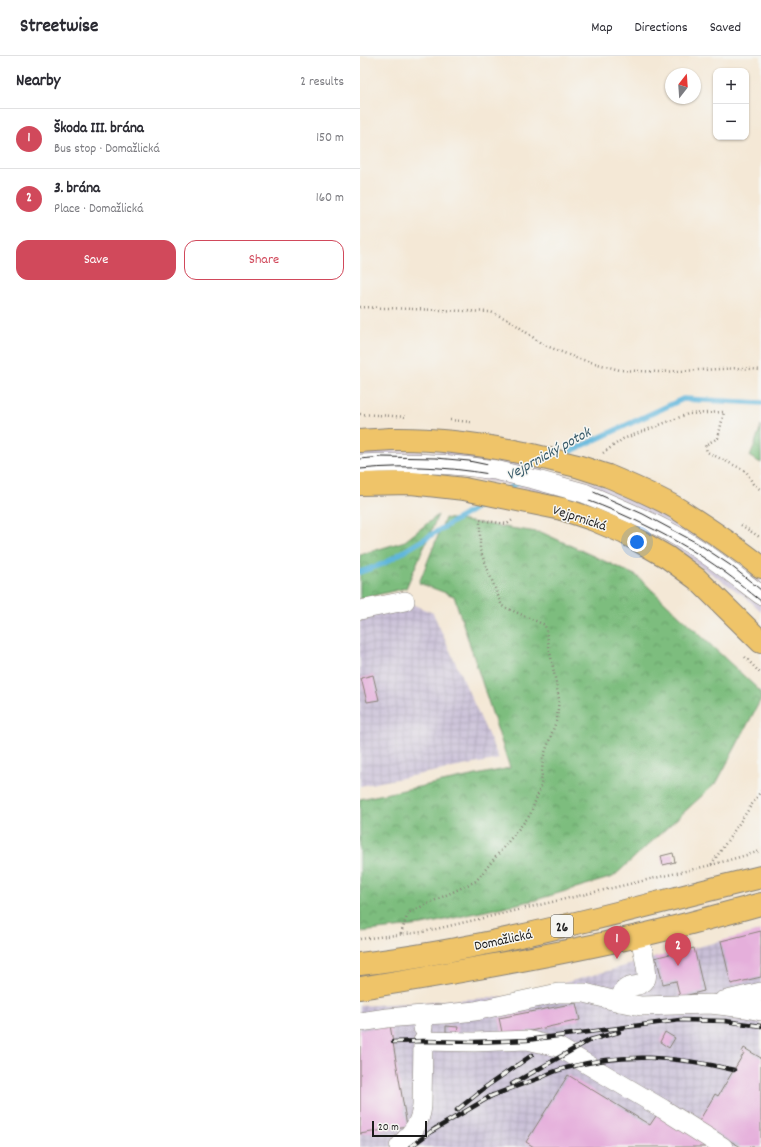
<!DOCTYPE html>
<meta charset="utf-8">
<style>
:root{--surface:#fff;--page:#f7f7f7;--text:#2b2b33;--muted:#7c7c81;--line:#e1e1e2;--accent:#d1495b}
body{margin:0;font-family:Dekko,sans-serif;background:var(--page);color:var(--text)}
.controls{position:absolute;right:12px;top:12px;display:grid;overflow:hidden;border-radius:8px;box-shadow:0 1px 3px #0004}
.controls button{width:36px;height:36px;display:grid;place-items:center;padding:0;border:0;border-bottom:1px solid var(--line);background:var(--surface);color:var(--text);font:20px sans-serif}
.compass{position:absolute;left:305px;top:12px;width:36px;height:36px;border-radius:50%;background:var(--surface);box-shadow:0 1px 3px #0004;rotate:17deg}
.scale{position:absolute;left:12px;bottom:10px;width:55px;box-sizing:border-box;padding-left:4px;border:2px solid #1c1c1c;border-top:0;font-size:11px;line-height:14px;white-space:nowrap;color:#1c1c1c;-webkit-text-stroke:3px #f6f6f2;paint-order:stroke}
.you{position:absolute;left:277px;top:486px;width:14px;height:14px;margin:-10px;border:3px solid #fff;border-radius:50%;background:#1a73e8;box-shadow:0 0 0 6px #1a73e833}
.badge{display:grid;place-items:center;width:26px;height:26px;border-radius:50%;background:var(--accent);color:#fff;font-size:13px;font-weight:700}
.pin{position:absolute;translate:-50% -33px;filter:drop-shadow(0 1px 2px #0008)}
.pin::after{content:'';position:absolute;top:21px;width:14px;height:12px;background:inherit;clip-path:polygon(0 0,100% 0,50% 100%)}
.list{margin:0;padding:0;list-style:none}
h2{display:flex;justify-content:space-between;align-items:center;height:52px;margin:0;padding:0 16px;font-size:17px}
h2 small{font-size:13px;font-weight:400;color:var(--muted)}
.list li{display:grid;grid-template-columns:26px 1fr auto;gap:12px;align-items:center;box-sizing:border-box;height:60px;padding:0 16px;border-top:1px solid var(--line)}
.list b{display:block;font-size:15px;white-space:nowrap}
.list p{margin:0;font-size:13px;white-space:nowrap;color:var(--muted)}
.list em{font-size:13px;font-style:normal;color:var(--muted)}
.actions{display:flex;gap:8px;padding:12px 16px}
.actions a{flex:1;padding:9px 0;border:1px solid var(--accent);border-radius:12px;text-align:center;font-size:14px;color:var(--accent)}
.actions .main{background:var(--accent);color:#fff}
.map{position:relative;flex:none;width:401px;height:1091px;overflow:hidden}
header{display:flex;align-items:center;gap:24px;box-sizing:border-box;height:56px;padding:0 20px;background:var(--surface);border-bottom:1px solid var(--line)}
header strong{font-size:19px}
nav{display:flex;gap:22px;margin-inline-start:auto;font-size:14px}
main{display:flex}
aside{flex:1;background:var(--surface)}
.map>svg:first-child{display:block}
.industrial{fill:url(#industrial-grid)}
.railway{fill:#c9bfd7}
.forest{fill:url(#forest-crowns);stroke:#4c6c4d}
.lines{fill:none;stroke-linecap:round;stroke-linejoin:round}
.stream{stroke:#5fb6dc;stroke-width:5.5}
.building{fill:#e5afdb}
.minor-casing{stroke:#888279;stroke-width:20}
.major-casing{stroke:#888279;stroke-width:24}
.path{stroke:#888279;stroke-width:2.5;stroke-dasharray:1 3;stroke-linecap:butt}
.minor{stroke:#fff;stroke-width:19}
.major{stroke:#efc469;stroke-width:22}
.tram{stroke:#1c1c1c;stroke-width:1}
.rail-casing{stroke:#1c1c1c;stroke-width:4.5}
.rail{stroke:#f6f6f2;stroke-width:3;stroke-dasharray:9;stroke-linecap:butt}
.minor-bridge-casing{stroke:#888279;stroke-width:20;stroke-linecap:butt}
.major-bridge-casing{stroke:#888279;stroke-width:24;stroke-linecap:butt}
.minor-bridge{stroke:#fff;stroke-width:19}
.major-bridge{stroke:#efc469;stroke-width:22}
.labels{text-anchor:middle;stroke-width:3;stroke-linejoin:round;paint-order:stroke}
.shield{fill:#f6f6f2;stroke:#5d5d5c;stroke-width:1}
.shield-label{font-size:13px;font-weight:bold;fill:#1c1c1c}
.street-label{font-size:14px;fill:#1c1c1c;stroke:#f6f6f2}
.water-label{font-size:15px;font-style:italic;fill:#375a69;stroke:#f6f6f2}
</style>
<header>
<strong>Streetwise</strong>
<nav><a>Map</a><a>Directions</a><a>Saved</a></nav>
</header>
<main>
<aside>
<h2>Nearby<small>2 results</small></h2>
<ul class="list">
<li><span class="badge">1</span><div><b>Škoda III. brána</b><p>Bus stop · Domažlická</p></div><em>150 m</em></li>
<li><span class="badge">2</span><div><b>3. brána</b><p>Place · Domažlická</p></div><em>160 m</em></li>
</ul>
<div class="actions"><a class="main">Save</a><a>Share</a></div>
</aside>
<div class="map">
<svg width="401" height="1091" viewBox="0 0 401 1091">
<defs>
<pattern id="industrial-grid" width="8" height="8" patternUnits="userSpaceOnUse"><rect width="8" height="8" fill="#c9bfd7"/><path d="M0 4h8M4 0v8" fill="none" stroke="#aca4b8"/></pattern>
<pattern id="forest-crowns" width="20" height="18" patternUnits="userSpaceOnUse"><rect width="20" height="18" fill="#7dbd7e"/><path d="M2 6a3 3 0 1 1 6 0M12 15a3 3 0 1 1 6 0" fill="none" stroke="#696"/></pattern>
</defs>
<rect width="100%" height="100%" fill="#f6f6f2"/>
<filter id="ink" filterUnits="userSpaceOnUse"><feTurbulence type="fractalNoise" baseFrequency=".025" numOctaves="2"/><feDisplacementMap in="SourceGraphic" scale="8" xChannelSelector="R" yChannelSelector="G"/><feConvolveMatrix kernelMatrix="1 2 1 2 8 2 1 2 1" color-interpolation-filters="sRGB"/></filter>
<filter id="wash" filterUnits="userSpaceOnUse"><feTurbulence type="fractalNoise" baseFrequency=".012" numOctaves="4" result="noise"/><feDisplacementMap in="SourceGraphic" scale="16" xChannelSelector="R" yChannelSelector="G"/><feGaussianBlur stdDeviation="0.9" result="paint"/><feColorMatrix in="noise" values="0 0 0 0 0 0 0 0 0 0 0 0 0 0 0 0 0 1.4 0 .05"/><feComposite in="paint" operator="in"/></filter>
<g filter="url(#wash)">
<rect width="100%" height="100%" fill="#f4e8d6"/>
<g class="industrial">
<polygon points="45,545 73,557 139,703 0,730 0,554"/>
<polygon points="401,875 401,1091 0,1091 0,950 158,940 294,902"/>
</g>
<polygon class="railway" points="0,395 91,395 160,407 236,427 292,453 342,482 401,524 401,555 384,540 301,483 229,450 179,435 140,427 95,420 43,416 0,419"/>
<g class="forest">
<polygon points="401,370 401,407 390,401"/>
<polygon points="78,459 46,532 0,543 0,499 45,485"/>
<polygon points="85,462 183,477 277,520 401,636 401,643 357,726 253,821 175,844 62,869 0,876 0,743 150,712 94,540 59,527"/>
</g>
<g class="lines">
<g class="stream">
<polyline points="203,400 213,394 323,343 401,347"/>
<polyline points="145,435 161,425"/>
<polyline points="0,516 23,508 129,444"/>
</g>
</g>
<g id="blocks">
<g class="building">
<polygon points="13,619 19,644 7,646 1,622"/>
<polygon points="313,797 315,806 303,809 301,800"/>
<polygon points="401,875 401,921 371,928 361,885"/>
<polygon points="334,892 344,935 320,941 316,925 303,928 297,904 295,904 294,902"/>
<polygon points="216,947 220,964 143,981 139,962"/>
<polygon points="30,969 47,1070 0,1078 0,974"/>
<polygon points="86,970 98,971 97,977 86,976"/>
<polygon points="305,976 315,982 309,992 300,986"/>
<polygon points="384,992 401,1002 401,1091 381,1091 338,1067 355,1038 358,1040 384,997 382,996"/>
<polygon points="208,1019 290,1069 298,1057 353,1091 174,1091 166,1086"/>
</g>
</g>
</g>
<g filter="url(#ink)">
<use href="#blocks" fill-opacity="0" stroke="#888279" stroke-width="1"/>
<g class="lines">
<defs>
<g id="minor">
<path d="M0,408c45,-2 90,-1 135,6"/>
<path d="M224,437c30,13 61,25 89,41 32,17 60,40 88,61"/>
<polyline points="0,554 45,545"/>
<polyline points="363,945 401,936"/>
<path d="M260,946c1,-3 1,-9 4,-12 5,-6 18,-2 22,-11 3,-7 -5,-34 -6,-43"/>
<polyline points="63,959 86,958 115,955 198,937 225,937 260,946 281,950 350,948 385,952 401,955"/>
<polyline points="0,966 27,962 63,959 63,972"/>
<path d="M39,1091c12,-15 21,-21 23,-41l1,-65 51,1 53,-2 31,7 105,62 60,38"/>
</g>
<g id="major">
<path d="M0,385c10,-1 20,-1 30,-2 46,-1 90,5 134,14"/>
<path d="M248,420c24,10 48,20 70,33 28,18 57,37 83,58"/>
<polyline points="0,428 51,427 104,433"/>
<polyline points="202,453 232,463 265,477 307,501 337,523 401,586"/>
<path d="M0,908c136,-16 268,-55 401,-87"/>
<path d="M0,932c93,-15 186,-31 278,-52 41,-9 82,-21 123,-32"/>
</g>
</defs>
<use href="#minor" class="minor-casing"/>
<use href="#major" class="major-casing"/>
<g class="path">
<polyline points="0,251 131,256 151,265 182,288 216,302 260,314 299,316 381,312 401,314"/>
<polyline points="0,358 47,361"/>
<polyline points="90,364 111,366"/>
<polyline points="243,397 263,383 328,358 364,356 358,382 345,389 347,396 386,415 393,428 401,434"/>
<polyline points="381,469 401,482"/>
<polyline points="385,601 401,618"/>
<polyline points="351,809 401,795"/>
<polyline points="41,878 48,857 116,825 170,759 181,730 183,702 197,663 199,643 185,569 142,550 120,494 120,464 147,468 154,463"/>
<polyline points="0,883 63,876 351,809 401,735"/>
</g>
<use href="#minor" class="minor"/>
<use href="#major" class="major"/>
<g class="tram">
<polyline points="0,403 22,401 76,402 109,405 191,422 229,434 283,458 337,487 370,509 401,534"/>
<path d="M0,413c101,-10 203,14 293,60 24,12 48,26 70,42 13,9 25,20 38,30"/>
</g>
<defs>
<g id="rail">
<polyline points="33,986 63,985 114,986 167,984 320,964 365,965 401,970"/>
<polyline points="152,1028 230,984 259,976"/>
<path d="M129,1041c17,-7 34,-13 51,-19 8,-4 17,-8 26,-10 57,-16 110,-12 168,2"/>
<polyline points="97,1054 127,1030 172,999"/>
<polyline points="72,1075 133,1039"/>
<polyline points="50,1091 76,1072"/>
</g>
</defs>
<use href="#rail" class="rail-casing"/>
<use href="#rail" class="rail"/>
<defs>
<polyline id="minor-bridge" points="135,414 177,424 224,437"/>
<g id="major-bridge">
<polyline points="164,397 217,410 248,420"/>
<polyline points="104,433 202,453"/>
</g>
</defs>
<use href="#minor-bridge" class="minor-bridge-casing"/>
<use href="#major-bridge" class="major-bridge-casing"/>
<use href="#minor-bridge" class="minor-bridge"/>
<use href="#major-bridge" class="major-bridge"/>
</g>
</g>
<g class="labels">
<rect class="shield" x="191" y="859" width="22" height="22" rx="3"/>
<g class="shield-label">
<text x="202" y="875">26</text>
</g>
<g class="street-label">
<text transform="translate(220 461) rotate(18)" y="5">Vejprnická</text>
<text transform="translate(143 883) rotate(-12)" y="5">Domažlická</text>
</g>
<g class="water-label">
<text transform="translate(188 397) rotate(-29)" y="5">Vejprnický potok</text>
</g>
</g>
</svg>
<div class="controls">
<button>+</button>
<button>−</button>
</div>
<svg class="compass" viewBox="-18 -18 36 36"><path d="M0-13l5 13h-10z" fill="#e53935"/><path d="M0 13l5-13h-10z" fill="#7c7c81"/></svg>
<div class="scale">20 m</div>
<div class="you"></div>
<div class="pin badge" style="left:257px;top:903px">1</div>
<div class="pin badge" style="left:318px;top:910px">2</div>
</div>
</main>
